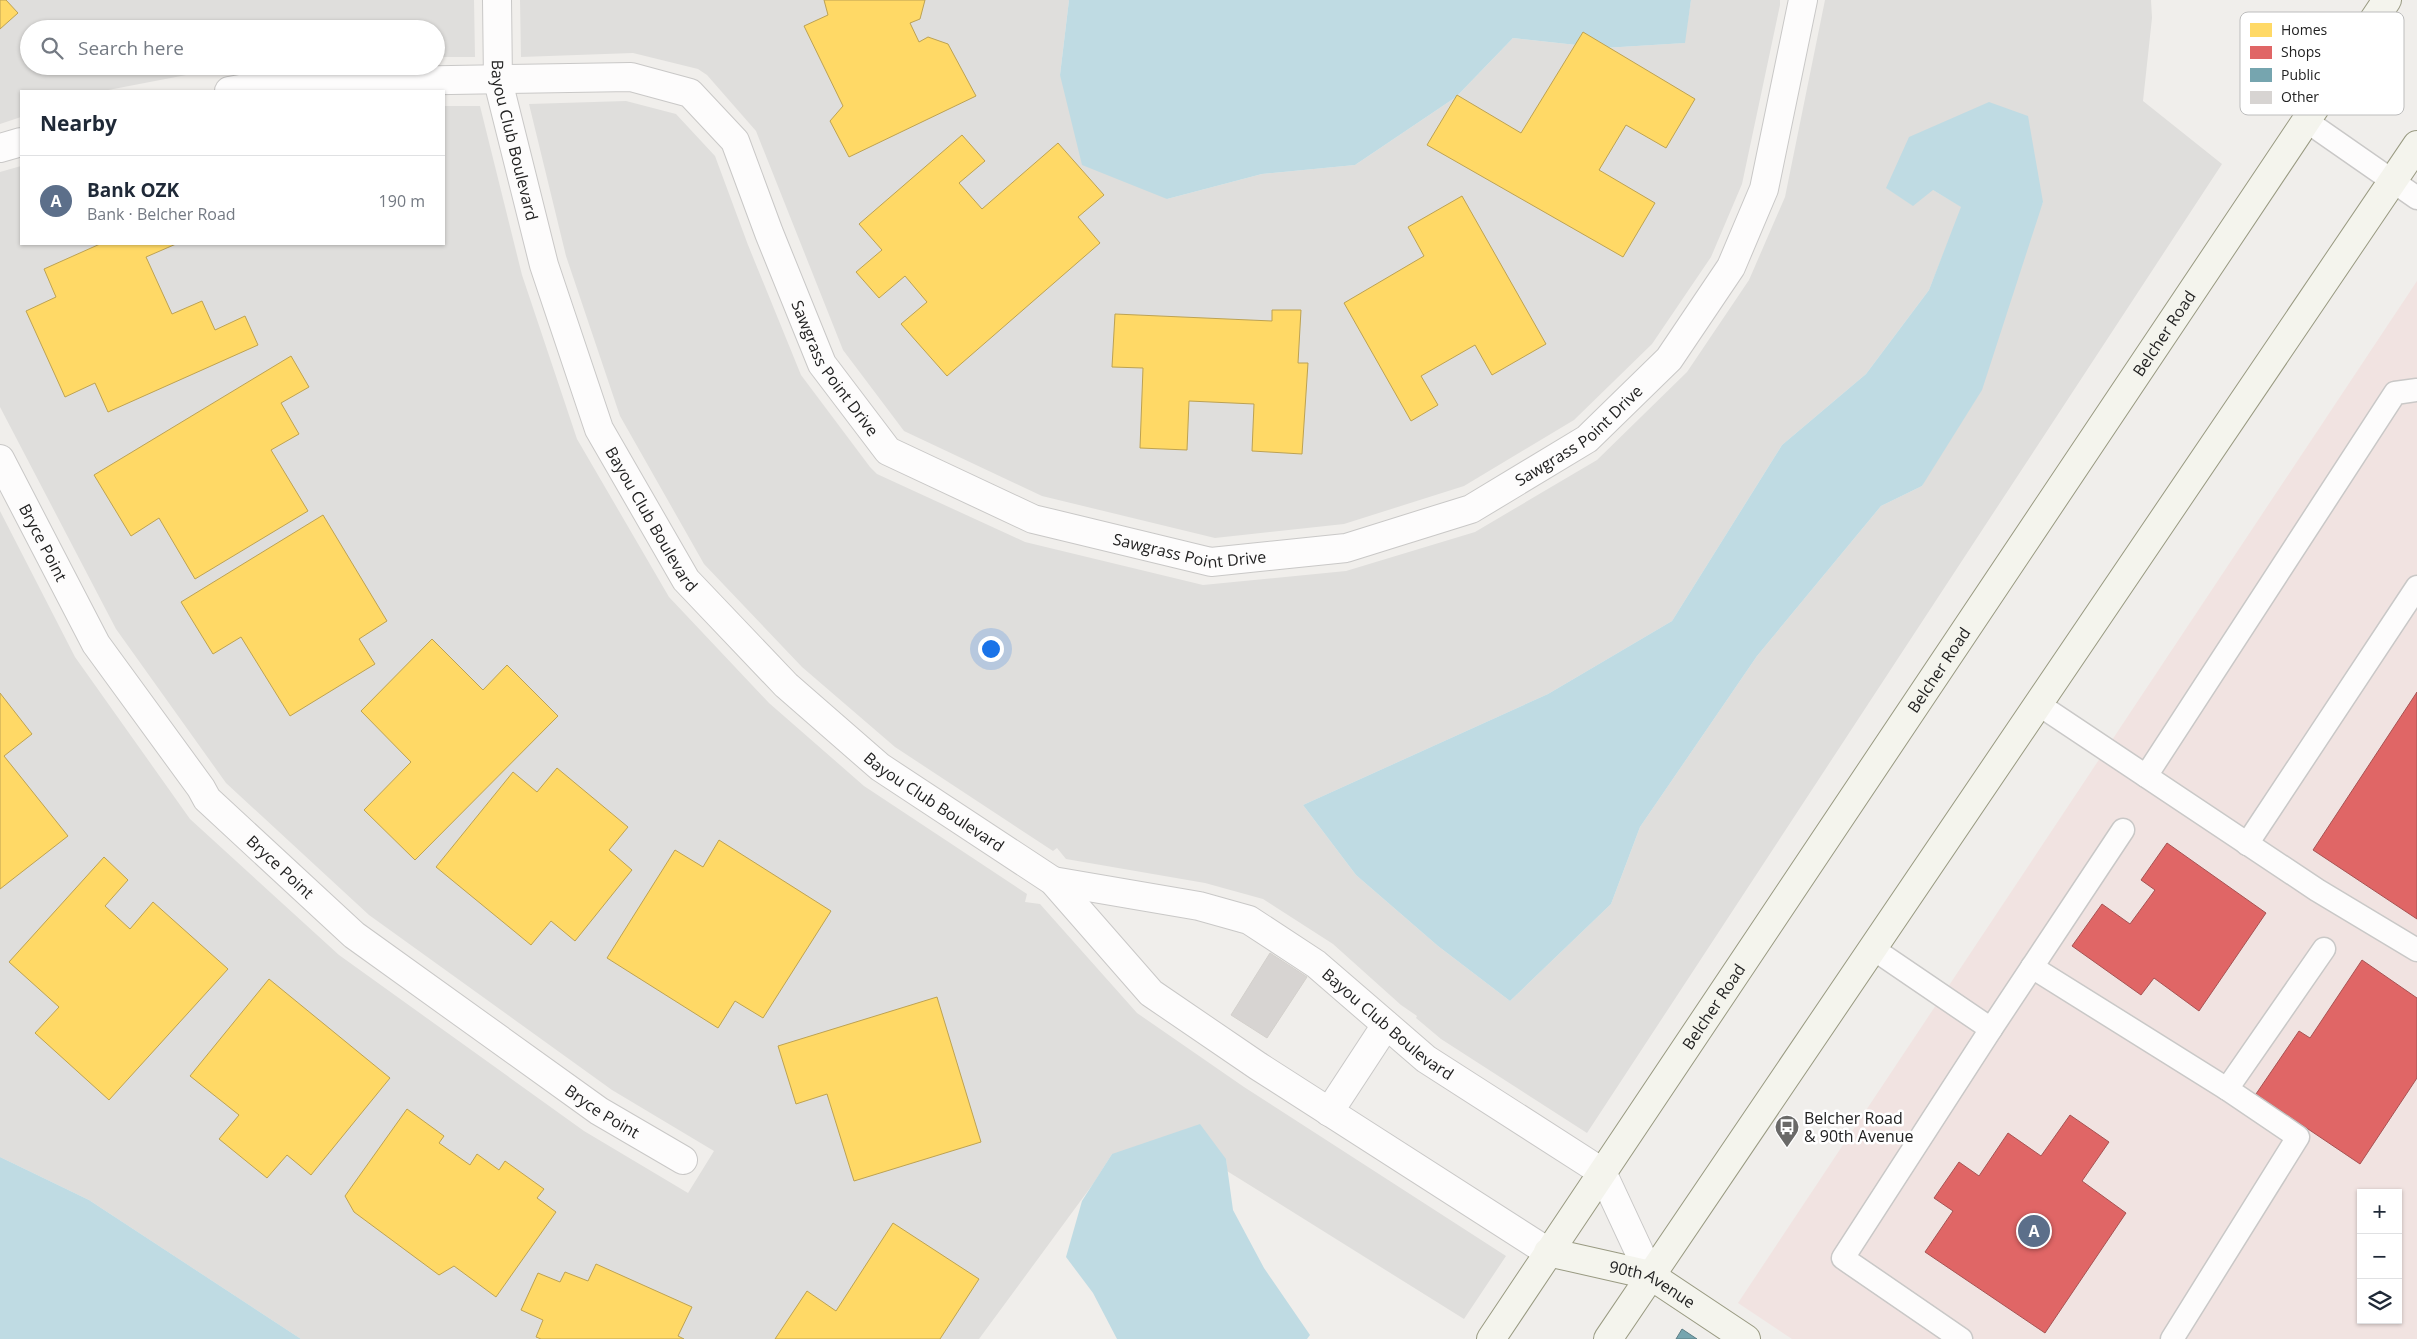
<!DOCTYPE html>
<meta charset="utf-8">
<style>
:root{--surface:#fff;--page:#f6f6f7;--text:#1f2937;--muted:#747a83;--line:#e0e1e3;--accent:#6a6968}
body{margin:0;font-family:"Open Sans",sans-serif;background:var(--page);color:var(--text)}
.controls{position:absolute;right:15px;bottom:15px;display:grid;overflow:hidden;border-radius:0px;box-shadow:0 1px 4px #0004}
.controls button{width:45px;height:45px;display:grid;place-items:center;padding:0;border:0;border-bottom:1px solid var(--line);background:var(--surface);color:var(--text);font:25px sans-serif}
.you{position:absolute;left:990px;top:648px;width:18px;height:18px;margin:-12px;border:4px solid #fff;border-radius:50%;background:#1a73e8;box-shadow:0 0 0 8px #1a73e833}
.badge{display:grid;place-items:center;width:32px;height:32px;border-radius:50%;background:var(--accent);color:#fff;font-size:16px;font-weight:700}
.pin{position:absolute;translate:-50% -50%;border:2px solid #fff;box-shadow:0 1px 5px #0006}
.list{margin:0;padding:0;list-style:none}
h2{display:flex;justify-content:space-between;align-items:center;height:65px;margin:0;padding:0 20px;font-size:21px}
h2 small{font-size:16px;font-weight:400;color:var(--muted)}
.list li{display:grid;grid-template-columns:32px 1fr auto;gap:15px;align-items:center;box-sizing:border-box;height:90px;padding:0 20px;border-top:1px solid var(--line)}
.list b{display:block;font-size:19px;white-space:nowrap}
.list p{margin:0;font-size:16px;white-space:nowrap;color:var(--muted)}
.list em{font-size:16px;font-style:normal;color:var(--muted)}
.icon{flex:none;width:28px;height:28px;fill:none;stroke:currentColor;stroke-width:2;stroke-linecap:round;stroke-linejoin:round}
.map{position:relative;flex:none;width:2417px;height:1339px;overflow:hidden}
.search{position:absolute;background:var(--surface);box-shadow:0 1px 4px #0004;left:20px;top:20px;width:425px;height:55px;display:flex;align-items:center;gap:12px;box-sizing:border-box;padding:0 18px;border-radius:28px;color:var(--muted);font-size:19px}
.panel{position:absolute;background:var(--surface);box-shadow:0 1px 4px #0004;left:20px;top:90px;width:425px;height:155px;border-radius:0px}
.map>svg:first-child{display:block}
.residential{fill:#dfdedc;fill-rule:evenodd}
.commercial{fill:#f1e3e1;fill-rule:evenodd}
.water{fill:#bfdbe3}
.homes{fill:#ffd966;stroke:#bda252}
.shops{fill:#e06666;stroke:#a75252}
.public{fill:#76a5af;stroke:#5d7e85}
.building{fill:#d7d4d2;stroke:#d3d0cc}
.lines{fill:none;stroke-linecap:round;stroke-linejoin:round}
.lane-casing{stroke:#c9c8c7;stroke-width:25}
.street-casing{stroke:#c9c8c7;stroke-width:30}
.secondary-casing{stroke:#999a82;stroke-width:30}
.lane{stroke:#fdfcfc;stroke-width:22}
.street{stroke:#fdfcfc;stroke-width:28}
.secondary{stroke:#f4f4ed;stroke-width:28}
.labels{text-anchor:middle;stroke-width:5;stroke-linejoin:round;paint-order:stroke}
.street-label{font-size:16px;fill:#222;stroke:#fff}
.poi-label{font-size:16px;fill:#222;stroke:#fff;text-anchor:start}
.key{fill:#fff;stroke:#bdbdbd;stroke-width:1}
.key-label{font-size:14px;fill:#222}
</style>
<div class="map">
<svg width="2417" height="1339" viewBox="0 0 2417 1339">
<rect width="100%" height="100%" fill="#f0eeeb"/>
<g class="residential">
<polygon points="0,0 474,0 475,57 436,57 436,29 29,29 29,66 233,66 103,91 21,91 21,117 0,124"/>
<polygon points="520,0 1069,0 1060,75 1167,199 1262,174 1355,165 1456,97 1513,38 1604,48 1684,43 1691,0 1780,0 1780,5 1742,184 1711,257 1652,344 1574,420 1464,486 1344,524 1215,538 1042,496 904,431 843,350 756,131 707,75 698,69 633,53 521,57"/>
<path d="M1825,0h326l1,18 -9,83 79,63 -635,969 -146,-94 -25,-21 1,-2 -16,-11 -68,-61 -70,-45 -58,-16 -139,-24 -9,-11 -4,3 -158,-104 -93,-80 -98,-103 -84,-148 -54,-160 -37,-152 97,-3 50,13 39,42 33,89 53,130 69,92 7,7 148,68 178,43 143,-14 129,-39 122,-72 90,-88 62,-92 36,-83zM1933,190l110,12 -121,284 -41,20 -124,150 -117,171 -29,77 -101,97 -72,-55 -82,-71 -53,-70 245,-111 124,-73 110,-176 84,-71 63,-84 33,-83z"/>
<polygon points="444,106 480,106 522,275 577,439 669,597 769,703 864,786 1027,894 1025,902 1040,904 1137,1013 1244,1087 1506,1256 1464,1319 1227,1171 1226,1159 1112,1154 1093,1184 979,1339 301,1339 89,1200 0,1157 0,511 75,657 190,819 339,955 584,1131 688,1193 714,1151 612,1090 369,915 226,783 116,629 0,407 0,172 21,166 21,244 444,244"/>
</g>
<path class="commercial" d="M2417,281v1058h-625l-54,-36zM2361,1193h37v127h-37z"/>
<g class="water">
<polygon points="1069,0 1691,0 1685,43 1604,48 1513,38 1456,97 1355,165 1262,174 1167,199 1082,165 1060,75"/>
<polygon points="1989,102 2028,116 2043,202 1982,390 1922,486 1881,506 1757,656 1640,827 1611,904 1510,1001 1438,946 1356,875 1303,805 1548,694 1672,621 1782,445 1866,374 1929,290 1961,207 1933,190 1913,206 1886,188 1909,137"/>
<polygon points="1200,1124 1226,1159 1233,1210 1264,1268 1310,1335 1307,1339 1117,1339 1093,1293 1066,1257 1082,1201 1112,1154"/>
<polygon points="0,1157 89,1200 301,1339 0,1339"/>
</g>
<g class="homes">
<polygon points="0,0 6,0 18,13 0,29"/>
<polygon points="824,0 925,0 920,19 910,23 919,42 928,37 948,44 976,96 849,157 830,121 843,106 804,26 828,15"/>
<polygon points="1583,32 1695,99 1666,148 1626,125 1599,170 1655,203 1623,257 1427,145 1457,95 1521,133"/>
<polygon points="962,135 985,161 959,183 982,209 1058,143 1104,195 1078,217 1100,243 947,376 901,324 927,302 905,276 879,298 856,272 882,250 859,224"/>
<polygon points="1462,196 1546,344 1492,375 1475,345 1421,376 1438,405 1411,421 1344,303 1424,256 1408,227"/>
<polygon points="100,244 176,244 146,257 172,314 202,301 215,330 245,316 258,345 108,412 95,383 65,397 26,311 56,297 44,269"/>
<polygon points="1272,310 1301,310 1298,363 1308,363 1302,454 1252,451 1254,404 1189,401 1187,450 1140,448 1143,368 1112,367 1115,314 1272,321"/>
<polygon points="291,356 309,387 281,403 299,434 271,450 308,511 195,579 159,518 131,536 94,475"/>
<polygon points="323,515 387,621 359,639 375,664 290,716 241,637 213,654 181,602"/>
<polygon points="432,639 483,690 507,665 558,716 415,860 364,810 411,762 361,711"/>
<polygon points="0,693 32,734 4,756 68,836 0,889"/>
<polygon points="557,768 628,827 609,850 632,870 575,941 551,921 531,945 436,867 513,772 537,792"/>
<polygon points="719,840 831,911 763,1018 735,1001 718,1028 607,958 675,850 703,867"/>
<polygon points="104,857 128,880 105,906 130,929 153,902 228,969 109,1100 35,1033 59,1007 9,962"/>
<polygon points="269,979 390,1078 311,1175 287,1155 267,1178 219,1139 239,1115 190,1076"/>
<polygon points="937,997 981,1142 854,1181 827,1094 796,1104 778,1046"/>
<polygon points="407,1109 444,1136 439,1143 470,1165 477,1154 499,1170 505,1161 544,1189 537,1198 556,1212 496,1297 454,1266 439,1275 354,1212 345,1196"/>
<polygon points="893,1223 979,1279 940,1339 775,1339 807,1291 836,1311"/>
<polygon points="596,1264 692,1307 678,1336 684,1339 541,1339 536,1337 543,1320 521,1310 538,1273 560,1282 565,1272 588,1281"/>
</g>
<g class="shops">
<polygon points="2417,692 2417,919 2313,850"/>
<polygon points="2167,843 2266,913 2199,1011 2154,978 2141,995 2072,946 2102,904 2130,924 2155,890 2141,880"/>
<polygon points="2362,960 2417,998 2417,1078 2360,1164 2256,1094 2299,1031 2310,1038"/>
<polygon points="2070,1115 2109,1142 2082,1181 2126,1213 2045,1333 1925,1252 1953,1211 1934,1198 1959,1162 1979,1176 2008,1133 2041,1156"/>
</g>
<polygon class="public" points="1682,1329 1697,1339 1676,1339"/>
<polygon class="building" points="1270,953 1307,977 1267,1038 1231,1015"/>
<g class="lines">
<defs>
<g id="lane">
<polyline points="2305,120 2417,198"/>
<polyline points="2038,704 2317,890 2417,950"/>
<polyline points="2146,776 2395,393 2417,390"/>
<polyline points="2247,844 2417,587"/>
<polyline points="1872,948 1991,1029 2123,830"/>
<polyline points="2032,967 2227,1089"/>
<polyline points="1961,1339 1843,1258 1991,1029"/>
<polyline points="2172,1339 2298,1137 2227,1089 2324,949"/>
</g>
<g id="street">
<path id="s1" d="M497,0l1,81 46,184 55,164 87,151 100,105 94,82 173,114 98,112 107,73 290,186"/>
<path id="s2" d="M229,91l45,-8 357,-6 59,16 45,48 34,92 53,131 66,87 145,68 178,43 135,-14 125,-39 116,-70 82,-80 62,-92 33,-78 39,-189"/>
<polyline points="0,148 21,142"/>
<path id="s3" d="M0,459l96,185 105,144 6,11 147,136 245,176 84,49"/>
<path id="s4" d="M1053,881l146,25 50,14 67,44 110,95 176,113 48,103"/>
<polyline points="1329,1112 1386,1025"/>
</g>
<g id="secondary">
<path id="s5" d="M1548,1252l102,23 96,64"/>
<path id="s6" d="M1491,1339l896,-1339"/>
<polyline points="1608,1339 2417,145"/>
</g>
</defs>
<use href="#lane" class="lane-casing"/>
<use href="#street" class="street-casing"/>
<use href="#secondary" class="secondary-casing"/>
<use href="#lane" class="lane"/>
<use href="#street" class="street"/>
<use href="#secondary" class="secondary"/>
</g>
<defs>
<symbol id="bus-pin" viewBox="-11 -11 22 30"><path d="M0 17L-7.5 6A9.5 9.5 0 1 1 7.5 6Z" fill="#6a6968" stroke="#fff"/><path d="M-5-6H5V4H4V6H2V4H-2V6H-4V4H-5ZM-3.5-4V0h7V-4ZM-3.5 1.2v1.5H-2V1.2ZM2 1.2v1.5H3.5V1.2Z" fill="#fff"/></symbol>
</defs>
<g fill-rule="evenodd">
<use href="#bus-pin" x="1773" y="1113" width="28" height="38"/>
</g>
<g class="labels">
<g class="street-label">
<text dy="6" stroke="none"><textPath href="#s1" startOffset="142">Bayou Club Boulevard</textPath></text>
<text dy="6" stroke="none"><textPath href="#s6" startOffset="1210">Belcher Road</textPath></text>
<text dy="6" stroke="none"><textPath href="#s2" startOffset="779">Sawgrass Point Drive</textPath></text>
<text dy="6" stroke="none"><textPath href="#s2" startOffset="1619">Sawgrass Point Drive</textPath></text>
<text dy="6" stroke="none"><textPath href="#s1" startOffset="548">Bayou Club Boulevard</textPath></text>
<text dy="6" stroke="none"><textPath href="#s3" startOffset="94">Bryce Point</textPath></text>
<text dy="6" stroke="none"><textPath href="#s2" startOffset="1199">Sawgrass Point Drive</textPath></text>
<text dy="6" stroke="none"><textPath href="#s6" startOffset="805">Belcher Road</textPath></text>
<text dy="6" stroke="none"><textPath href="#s1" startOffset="952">Bayou Club Boulevard</textPath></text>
<text dy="6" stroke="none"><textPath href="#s3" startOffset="499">Bryce Point</textPath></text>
<text dy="6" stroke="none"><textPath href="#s6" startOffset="400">Belcher Road</textPath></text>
<text dy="6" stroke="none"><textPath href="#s4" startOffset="374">Bayou Club Boulevard</textPath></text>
<text dy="6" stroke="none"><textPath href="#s3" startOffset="904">Bryce Point</textPath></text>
<text dy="6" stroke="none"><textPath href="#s5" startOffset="110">90th Avenue</textPath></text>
</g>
<g class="poi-label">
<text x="1804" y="1124">Belcher Road<tspan x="1804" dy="18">&amp; 90th Avenue</tspan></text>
</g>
</g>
<rect x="2240" y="12" width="164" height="103" rx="8" class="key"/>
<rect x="2250" y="23" width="22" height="14" fill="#ffd966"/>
<rect x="2250" y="46" width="22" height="13" fill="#e06666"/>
<rect x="2250" y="68" width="22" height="14" fill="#76a5af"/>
<rect x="2250" y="91" width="22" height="13" fill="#d7d4d2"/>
<g class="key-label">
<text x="2281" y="35">Homes</text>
<text x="2281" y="57">Shops</text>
<text x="2281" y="80">Public</text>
<text x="2281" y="102">Other</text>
</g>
</svg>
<div class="controls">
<button>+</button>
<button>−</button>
<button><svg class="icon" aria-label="layers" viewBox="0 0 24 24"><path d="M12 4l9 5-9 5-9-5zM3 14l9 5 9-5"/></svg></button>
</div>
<div class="you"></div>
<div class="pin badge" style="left:2034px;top:1231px;background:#5c6f8a">A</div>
<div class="search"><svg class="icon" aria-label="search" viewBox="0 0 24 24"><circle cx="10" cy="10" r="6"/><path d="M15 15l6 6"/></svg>Search here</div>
<section class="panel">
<h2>Nearby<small></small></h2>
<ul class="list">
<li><span class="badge" style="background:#5c6f8a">A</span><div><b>Bank OZK</b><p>Bank · Belcher Road</p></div><em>190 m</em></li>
</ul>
</section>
</div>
